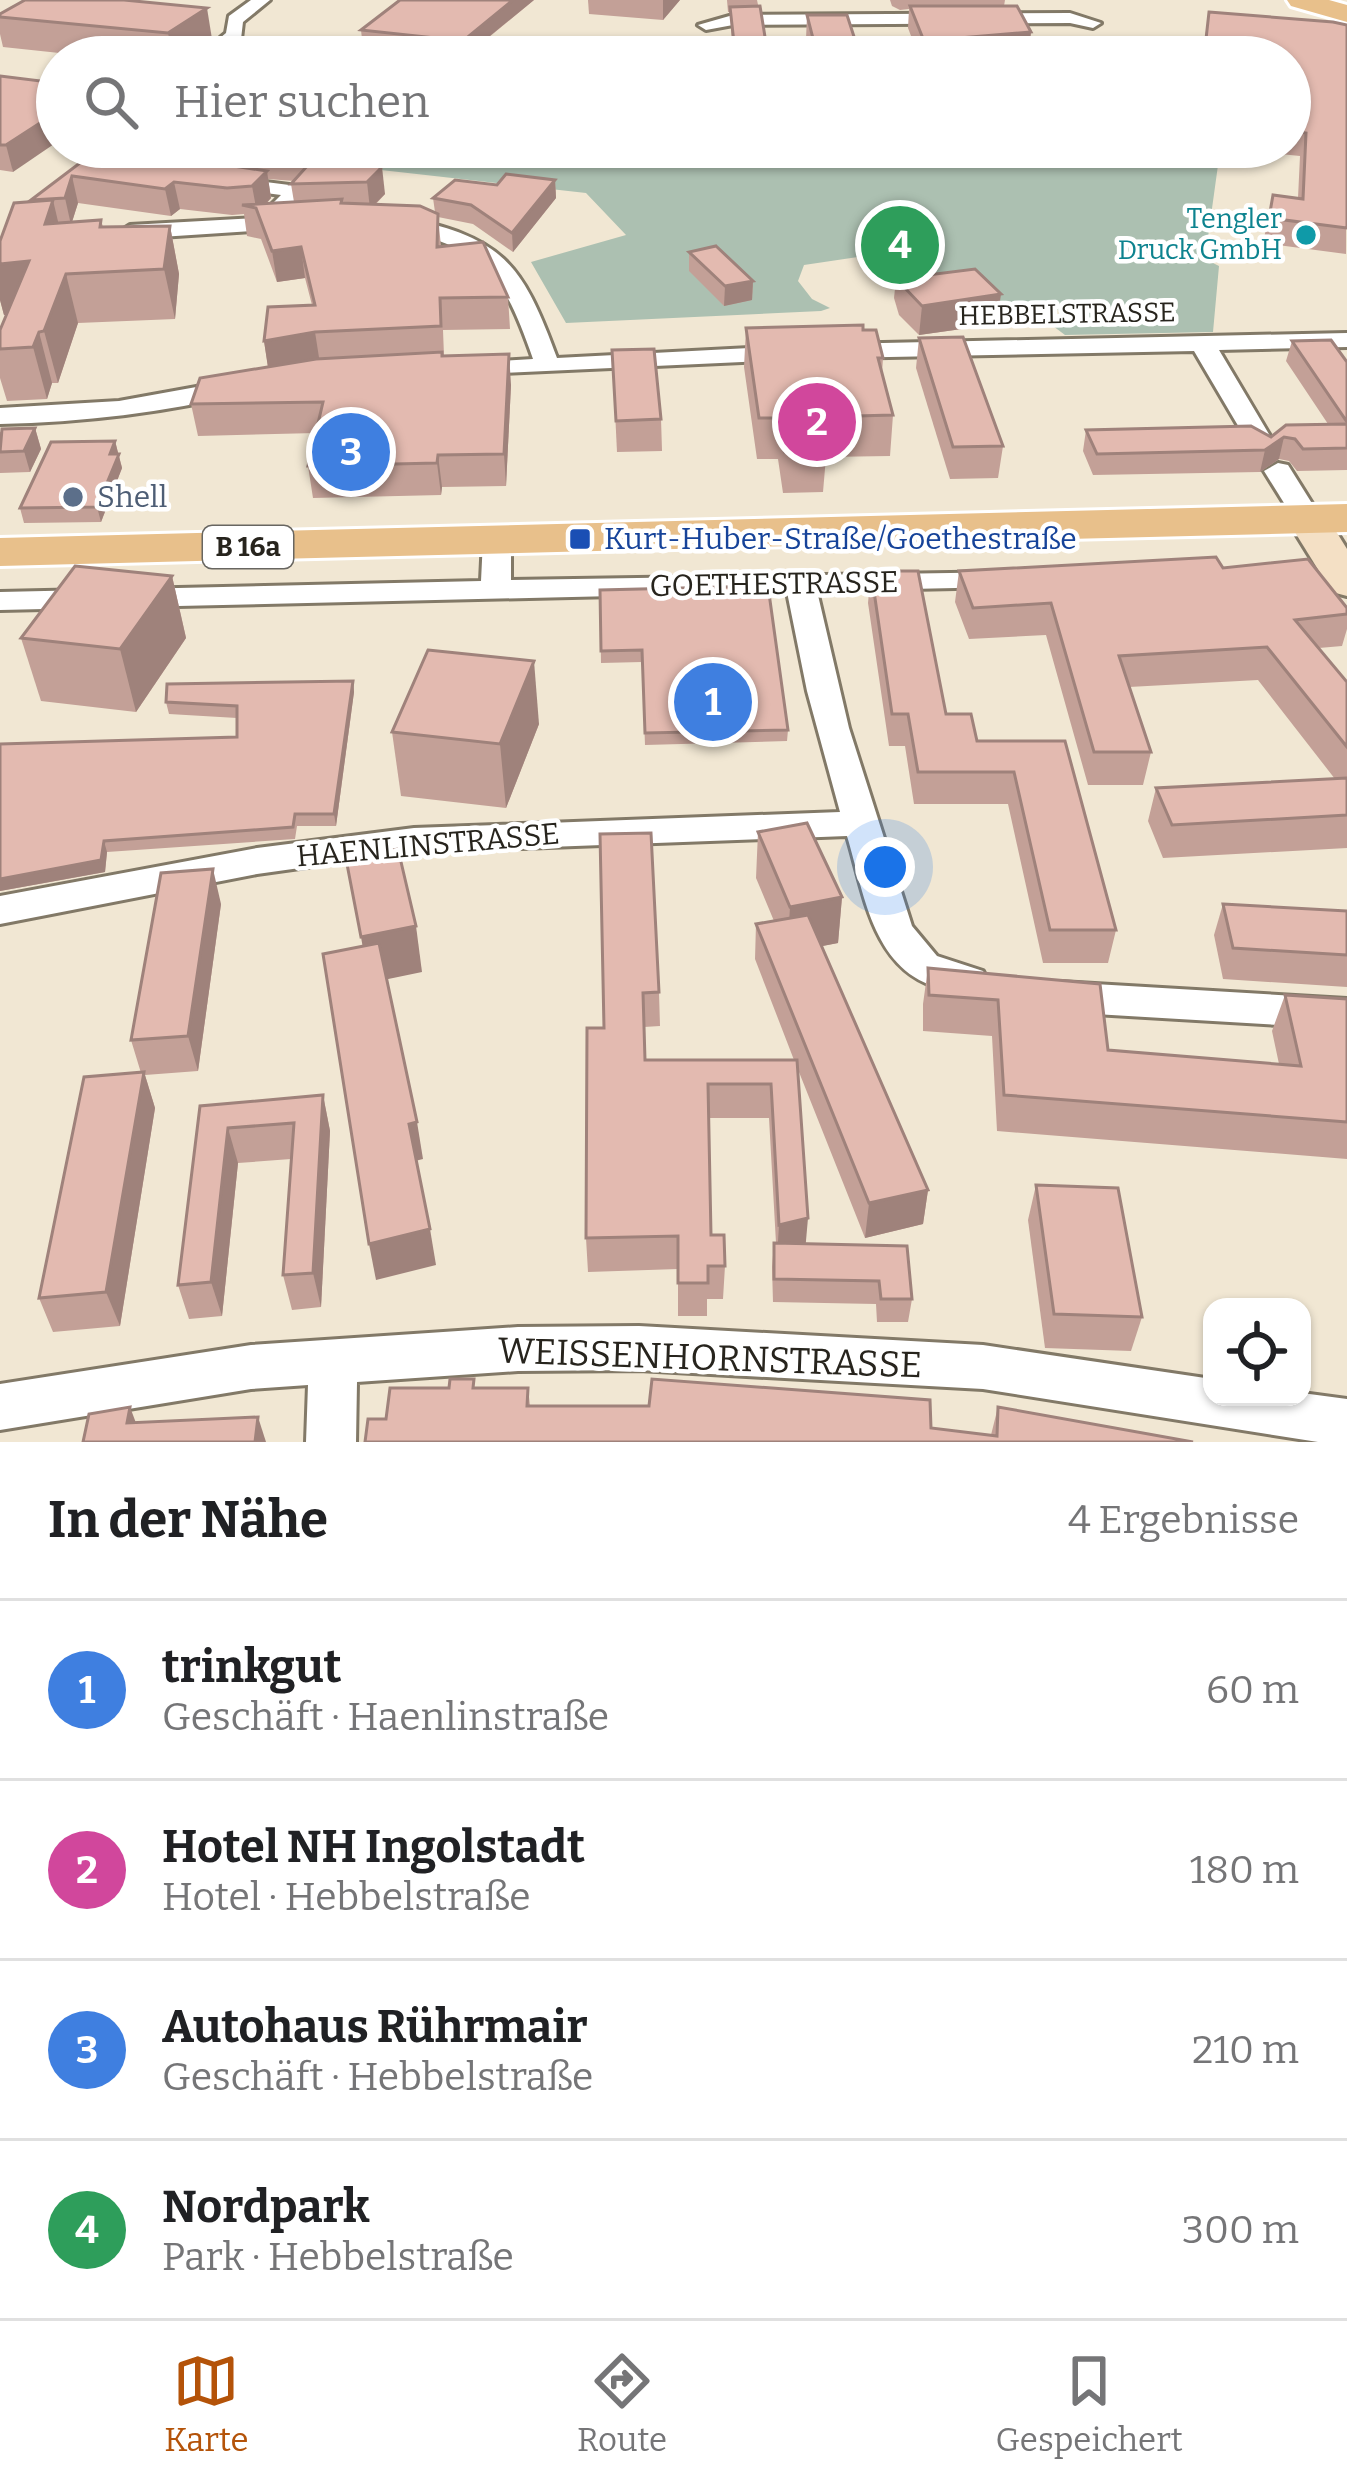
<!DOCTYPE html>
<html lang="de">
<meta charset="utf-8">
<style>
:root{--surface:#fff;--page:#f6f6f6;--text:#202124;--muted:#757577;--line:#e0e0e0;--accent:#b45309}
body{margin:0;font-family:Bitter,serif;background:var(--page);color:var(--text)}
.controls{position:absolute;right:36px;bottom:36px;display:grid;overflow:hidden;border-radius:24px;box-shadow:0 3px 9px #0004}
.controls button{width:108px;height:108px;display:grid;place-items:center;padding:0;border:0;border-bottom:3px solid var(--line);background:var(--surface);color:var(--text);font:60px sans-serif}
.you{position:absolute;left:885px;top:867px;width:42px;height:42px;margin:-30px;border:9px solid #fff;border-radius:50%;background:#1a73e8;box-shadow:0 0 0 18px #1a73e833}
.badge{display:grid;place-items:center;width:78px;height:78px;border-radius:50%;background:var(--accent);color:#fff;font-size:39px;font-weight:700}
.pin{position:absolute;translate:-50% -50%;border:6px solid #fff;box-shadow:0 3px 12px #0006}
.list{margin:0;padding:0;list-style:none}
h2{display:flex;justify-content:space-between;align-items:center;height:156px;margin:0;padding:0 48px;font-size:51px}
h2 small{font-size:39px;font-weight:400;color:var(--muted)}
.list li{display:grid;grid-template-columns:78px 1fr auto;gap:36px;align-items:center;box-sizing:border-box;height:180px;padding:0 48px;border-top:3px solid var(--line)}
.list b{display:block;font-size:45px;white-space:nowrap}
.list p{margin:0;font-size:39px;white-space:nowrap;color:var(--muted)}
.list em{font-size:39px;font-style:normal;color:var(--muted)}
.icon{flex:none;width:66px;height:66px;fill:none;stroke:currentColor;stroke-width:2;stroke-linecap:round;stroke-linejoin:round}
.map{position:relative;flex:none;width:1347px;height:1442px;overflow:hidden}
.search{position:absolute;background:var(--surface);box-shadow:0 3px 9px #0004;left:36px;right:36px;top:36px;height:132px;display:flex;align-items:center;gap:30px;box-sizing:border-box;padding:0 42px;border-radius:66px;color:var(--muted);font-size:45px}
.sheet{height:876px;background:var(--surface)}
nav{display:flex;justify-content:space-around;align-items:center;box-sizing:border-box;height:168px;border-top:3px solid var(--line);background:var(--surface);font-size:33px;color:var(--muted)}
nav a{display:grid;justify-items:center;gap:6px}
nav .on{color:var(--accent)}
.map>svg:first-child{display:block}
.green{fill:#acc0b1}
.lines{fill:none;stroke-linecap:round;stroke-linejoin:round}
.street-casing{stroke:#827967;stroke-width:6}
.secondary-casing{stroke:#827967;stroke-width:6}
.primary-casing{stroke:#fff;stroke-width:6}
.street{fill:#fff;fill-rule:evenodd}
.secondary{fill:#f4e0c5;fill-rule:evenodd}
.primary{fill:#e8c08b;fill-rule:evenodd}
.wall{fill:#c3a097;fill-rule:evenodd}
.shaded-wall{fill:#9f827b}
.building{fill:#e3bab0;stroke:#9f827b;stroke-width:3}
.culture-dot{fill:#0f9aa8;stroke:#fff;stroke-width:4.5}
.service-dot{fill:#5c6f8a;stroke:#fff;stroke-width:4.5}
.transit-dot{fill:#1a4fb4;stroke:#fff;stroke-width:4.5}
.labels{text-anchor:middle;stroke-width:9;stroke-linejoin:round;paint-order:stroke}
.far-culture-label{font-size:27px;fill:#0d838f;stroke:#fff;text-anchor:end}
.far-street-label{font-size:27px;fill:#27241d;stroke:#fff}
.shield{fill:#fff;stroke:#686661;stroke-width:3}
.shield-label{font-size:27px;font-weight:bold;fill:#27241d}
.service-label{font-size:30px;fill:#4e5e75;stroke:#fff;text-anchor:start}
.transit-label{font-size:30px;fill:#164399;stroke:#fff;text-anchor:start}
.street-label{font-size:30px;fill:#27241d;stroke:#fff}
.near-street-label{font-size:36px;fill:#27241d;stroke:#fff}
</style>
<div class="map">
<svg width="1347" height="1442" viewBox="0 0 1347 1442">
<rect width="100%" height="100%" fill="#f1e7d3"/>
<polygon class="green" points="405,147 1176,147 1219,158 1205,259 1219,266 1213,332 1065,335 1049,323 1068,318 1048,302 1011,309 1000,301 901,274 878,254 804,265 798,281 812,299 830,308 821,311 566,323 531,262 626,235 586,193 381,170"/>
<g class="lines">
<defs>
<g id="street">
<polygon points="251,0 270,0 243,22 241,39 217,57 197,57 226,33 229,16"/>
<polygon points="1070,13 1101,23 1093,28 1070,23 733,25 706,30 698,25 733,15"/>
<polygon points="235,178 305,187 305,195 284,217 296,218 296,228 130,239 119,232 130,225 258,218 281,195 228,188 225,184"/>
<path d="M399,216c103,22 122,44 158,142l229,-12 12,7 -12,7 -329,15 -3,-5 12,-7 67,-4c-31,-89 -49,-110 -142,-132v-10z"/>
<polygon points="1347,333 1347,347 1219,350 1276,446 1263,454 1250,446 1194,351 838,358 826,351 838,344"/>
<path d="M235,380l13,8 -4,5c-80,20 -161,29 -244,31v-16l119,-7z"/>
<polygon points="1278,463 1288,465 1323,521 1319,527 1309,530 1299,527 1264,471"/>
<path d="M497,531l14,9v40l502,-8 4,6 -4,6 -11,3 -185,4 32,137 63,198 25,30 46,15 5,10 -5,10c-17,6 -30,2 -47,-4 -64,-20 -72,-95 -89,-151l-433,16 -157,22 -257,50v-28l257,-48 157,-20 426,-16 -33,-121 -20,-99 -787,18v-18l481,-11 2,-41z"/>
<polygon points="1061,982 1347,999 1347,1029 1061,1012 1047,1008 1041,997 1047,986"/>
<polygon points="639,1326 983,1345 1212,1379 1212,1397 1302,1397 1302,1393 1347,1399 1347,1442 1318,1442 983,1389 639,1370 518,1371 357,1382 356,1442 306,1442 308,1385 251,1389 0,1430 0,1384 251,1345 518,1327"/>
</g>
<polygon id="secondary" points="1309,509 1324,512 1347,549 1347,596 1332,592 1288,521 1294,512"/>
<g id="primary">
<polygon points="1287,0 1329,0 1347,5 1347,22 1291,6"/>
<polygon points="1347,504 1347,532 0,566 0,538"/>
</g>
</defs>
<use href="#street" class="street-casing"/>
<use href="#secondary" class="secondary-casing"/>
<use href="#primary" class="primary-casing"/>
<use href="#street" class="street"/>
<use href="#secondary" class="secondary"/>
<use href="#primary" class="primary"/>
</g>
<g class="wall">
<polygon points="534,0 465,57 363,48 361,30"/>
<polygon points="588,0 680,0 663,20 589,14"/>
<polygon points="727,0 757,0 766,43 765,57 733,57 730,12 728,12"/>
<polygon points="890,0 1005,0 1004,6 1031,32 1028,55 1003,57 919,57 908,28 909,9 900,10 892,6"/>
<polygon points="1209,12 1347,25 1346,254 1263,243 1273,195 1298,198 1300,156 1208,147 1290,147 1290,57 1202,57"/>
<polygon points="0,14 212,39 186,57 97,57 3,47 0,34"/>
<polygon points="807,15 858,49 857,57 811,57 806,39"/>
<polygon points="0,76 13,172 0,170"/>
<path d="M101,147h290l-18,19 12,28 -10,11 60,7 -2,-14 64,-13 58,-5 1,18 -43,54 -40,-28 -35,-7 3,29 67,51 2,32 -67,1 1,26 67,29 -5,101 -64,1 -1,8 -128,3 -5,-32 8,-33 -118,3 -7,-32 77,-37 -4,-26 48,-36 -7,-27 -28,4 -16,-43 -14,-3 -3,-22 -12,1 -52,-6 -9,7 -93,-13 -6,19 29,-2 2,7 67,-1 9,48 -4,45 -97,4 -20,60h-6l-5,16 -40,2 -7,-23v-48l7,-16 -3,1 -4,-15v-59l32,-39zM268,179l26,2 -3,3 3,18 -28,2 5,-6z"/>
<polygon points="689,252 753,281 752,300 724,306 689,271"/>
<polygon points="897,270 928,275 997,324 919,335 899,315 894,298"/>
<polygon points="746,328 863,330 883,358 882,373 893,415 890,456 826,457 823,492 783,493 778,459 757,459 744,367"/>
<polygon points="919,338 1003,446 998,478 950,479 916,368"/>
<polygon points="1292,341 1347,362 1347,470 1297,471 1289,461 1279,459 1260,472 1093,475 1083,451 1086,430 1271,437 1328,424 1286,361"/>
<polygon points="612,350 661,419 662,451 617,452"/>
<polygon points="35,428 41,449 30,472 0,473 0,432"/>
<polygon points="115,441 122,468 101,522 24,523 20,508"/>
<polygon points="1223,568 1347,608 1347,629 1342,646 1319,648 1347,682 1347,848 1163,858 1148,821 1156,788 1335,779 1258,680 1129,687 1151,752 1143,785 1088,785 1046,635 969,639 955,602 959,571"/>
<polygon points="871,571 946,714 977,741 1065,741 1116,930 1108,963 1043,963 1008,804 914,804 905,746 889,746 868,603"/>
<polygon points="172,576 186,638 136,712 41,701 21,638"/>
<polygon points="600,590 788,730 787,741 645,745 642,662 601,663"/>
<polygon points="353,681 354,692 336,826 297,826 295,839 107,852 105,872 0,891 0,744 237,737 237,718 169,714 166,702"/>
<polygon points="539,724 506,808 401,796 392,732"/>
<polygon points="758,832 842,897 838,943 822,946 928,1190 923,1224 865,1238 797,1067 805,1244 907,1246 912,1299 908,1322 877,1322 876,1304 773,1302 772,1267 774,1243 776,1243 769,1118 709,1118 711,1235 725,1266 723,1299 707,1299 707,1316 678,1316 678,1269 588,1272 586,1238 604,1028 600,834 659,992 660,1026 644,1027 645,1060 794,1060 755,959 756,924 774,921 756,878"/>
<polygon points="221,904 198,1071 145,1075 155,1108 120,1326 53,1332 39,1298 141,1073 131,1040"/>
<polygon points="1223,904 1347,911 1347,987 1223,979 1214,935"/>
<polygon points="928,968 1108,1050 1279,1064 1272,1031 1285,995 1347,999 1347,1159 997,1131 992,1036 923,1031 923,1004"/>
<polygon points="323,1095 330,1131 321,1307 292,1310 283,1275 291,1159 238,1163 222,1316 189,1319 178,1285 200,1106"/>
<polygon points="1036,1185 1142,1317 1131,1351 1045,1348 1028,1220"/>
<polygon points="449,1388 528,1388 530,1406 931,1428 991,1435 998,1407 1193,1442 386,1419"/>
</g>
<g class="shaded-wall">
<polygon points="513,0 534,0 464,57 463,41"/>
<polygon points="663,0 680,0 663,20"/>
<polygon points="207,8 212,39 186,57 173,57 168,33"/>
<polygon points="1031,32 1028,55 1003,57 922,57 924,41"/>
<polygon points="57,112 57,142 13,172 6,145"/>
<polygon points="363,147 391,147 358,182 347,163"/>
<polygon points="224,149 228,176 224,180 225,191 219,153"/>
<polygon points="382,167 385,194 370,209 367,182"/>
<polygon points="267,171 271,198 257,213 252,186"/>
<polygon points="72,176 78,203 71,225 65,198"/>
<polygon points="555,180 556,198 513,252 512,233"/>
<polygon points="174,182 180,209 171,216 165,189"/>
<polygon points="53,200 64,247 45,224"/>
<polygon points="170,226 179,274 175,319 164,269"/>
<polygon points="301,247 305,278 277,282 272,251"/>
<polygon points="29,261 42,310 4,315 0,300 0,264"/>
<polygon points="66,274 78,323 58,383 44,331"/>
<polygon points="753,281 752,300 724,306 725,286"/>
<polygon points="1001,294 997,324 919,335 922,306"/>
<polygon points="39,332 52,383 47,399 33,347"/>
<polygon points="315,332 320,364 269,374 264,341"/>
<polygon points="509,354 511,385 506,486 504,454"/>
<polygon points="35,428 41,449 30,472 24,451"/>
<polygon points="1284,437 1279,459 1260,472 1265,450"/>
<polygon points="115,441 122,468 101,522 97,507 110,454"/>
<polygon points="438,455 442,487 441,495 437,463"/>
<polygon points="172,576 186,638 136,712 120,649"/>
<polygon points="534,661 539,724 506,808 500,744"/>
<polygon points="353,681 354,692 336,826 334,814"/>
<polygon points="104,841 107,852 105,872 0,891 0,879"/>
<polygon points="213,869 221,904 198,1071 188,1036"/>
<polygon points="842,897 838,943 787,953 790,907"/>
<polygon points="416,926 422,972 369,983 361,937"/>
<polygon points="144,1072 155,1108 120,1326 106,1292"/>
<polygon points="323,1095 330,1131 321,1307 313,1273"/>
<polygon points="417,1122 423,1159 415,1161 409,1124"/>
<polygon points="228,1128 238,1163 222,1316 211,1282"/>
<polygon points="928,1190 923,1224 865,1238 869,1203"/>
<polygon points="808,1218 805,1252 777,1258 779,1225"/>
<polygon points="430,1229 436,1265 376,1280 369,1244"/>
<polygon points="130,1407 139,1431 127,1423"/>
<polygon points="258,1417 266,1442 255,1442"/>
</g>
<g class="building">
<polygon points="25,0 124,0 207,8 168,33 0,17 0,14"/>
<polygon points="400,0 513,0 463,41 361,30"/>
<polygon points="760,6 766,43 734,43 730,7"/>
<polygon points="910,6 1017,6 1031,32 924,41"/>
<polygon points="1209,12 1333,22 1347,25 1347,228 1269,218 1273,195 1303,199 1306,133 1290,131 1290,57 1204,57"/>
<polygon points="807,15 847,15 858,49 816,50"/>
<polygon points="0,76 57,83 57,112 6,145 0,145"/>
<polygon points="101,147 363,147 347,163 382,167 367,182 291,184 309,164 296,154 224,149 219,153 220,164 267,171 252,186 227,188 174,182 165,189 72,176 65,198 31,200"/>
<polygon points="506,174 555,180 512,233 471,205 433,198 455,180 497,185"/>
<polygon points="342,199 341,203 420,206 438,214 437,247 483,242 508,297 440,298 441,326 315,332 264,341 268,307 315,305 301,247 272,251 256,208 242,205"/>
<polygon points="53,200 45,224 101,220 100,227 170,226 164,269 66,274 44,331 39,332 33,347 0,349 0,330 29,261 0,264 0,241 14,203"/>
<polygon points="716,246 753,281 725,286 689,252"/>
<polygon points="918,266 928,275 975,269 1001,294 922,306 902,285 897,270"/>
<polygon points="863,325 863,330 876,330 883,358 878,358 893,415 819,417 826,451 785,452 780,418 759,418 746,328"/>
<polygon points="963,337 1003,446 953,447 919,338"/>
<polygon points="1331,340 1347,362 1347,422 1292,341"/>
<polygon points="654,349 661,419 616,421 612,350"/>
<polygon points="442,352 442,356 509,354 504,454 438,455 437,463 308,466 323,402 191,404 200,378 316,359"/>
<polygon points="1347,424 1347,448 1303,449 1295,439 1284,437 1265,450 1097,454 1086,430 1251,426 1271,437 1286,425"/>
<polygon points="35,428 24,451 0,452 2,429"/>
<polygon points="115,441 110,454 119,454 97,507 20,508 51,442"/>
<polygon points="1216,557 1223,568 1308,559 1347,608 1347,614 1295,620 1347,682 1347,747 1267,647 1119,656 1151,752 1094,752 1051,603 973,608 959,571"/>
<polygon points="75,566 172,576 120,649 21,638"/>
<polygon points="871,571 918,571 946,714 971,714 977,741 1065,741 1116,930 1050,930 1014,772 918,772 908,714 892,714"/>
<polygon points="768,586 788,730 645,733 642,650 601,651 600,590"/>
<polygon points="428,650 534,661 500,744 392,732"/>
<polygon points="353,681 334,814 295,814 293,827 104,841 101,860 0,879 0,744 237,737 237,706 166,702 167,684"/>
<polygon points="1347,778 1347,815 1172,825 1156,788"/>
<polygon points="807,823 842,897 790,907 758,832"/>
<polygon points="651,833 659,992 643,993 645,1060 797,1060 808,1218 779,1225 771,1084 708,1084 711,1235 724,1235 725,1266 708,1266 708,1283 678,1283 678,1236 586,1238 587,1028 604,1028 600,834"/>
<polygon points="398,849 416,926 361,937 346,859"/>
<polygon points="213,869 188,1036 131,1040 161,873"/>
<polygon points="1223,904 1347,911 1347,955 1233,948"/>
<polygon points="808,915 928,1190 869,1203 756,924"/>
<polygon points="379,943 417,1122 409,1124 430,1229 369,1244 323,954"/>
<polygon points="928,968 1100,984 1108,1050 1301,1066 1285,995 1347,999 1347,1122 1004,1095 998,1000 929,995"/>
<polygon points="144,1072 106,1292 39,1298 84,1077"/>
<polygon points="323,1095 313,1273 283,1275 294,1123 228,1128 211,1282 178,1285 200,1106"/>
<polygon points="1036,1185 1118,1188 1142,1317 1054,1314"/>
<polygon points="774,1243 907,1246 912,1299 881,1299 879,1281 774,1279"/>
<polygon points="450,1379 474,1379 473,1388 528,1388 527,1406 649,1406 652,1379 930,1400 931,1428 997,1436 998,1407 1193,1442 365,1442 368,1419 386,1419 390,1388 449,1388"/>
<polygon points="130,1407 127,1423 258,1417 255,1442 83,1442 89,1414"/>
</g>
<circle class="culture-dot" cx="1306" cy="235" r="12"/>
<circle class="service-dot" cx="73" cy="497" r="12"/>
<rect class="transit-dot" x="568" y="527" width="24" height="24" rx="6"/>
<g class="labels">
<g class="far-culture-label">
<text x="1282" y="228">Tengler<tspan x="1282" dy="31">Druck GmbH</tspan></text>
</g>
<g class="far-street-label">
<text transform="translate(1067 314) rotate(-1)" y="9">HEBBELSTRASSE</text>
</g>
<rect class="shield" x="203" y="526" width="90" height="42" rx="9"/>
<g class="shield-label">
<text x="248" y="556">B 16a</text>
</g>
<g class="service-label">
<text x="97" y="507">Shell</text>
</g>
<g class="transit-label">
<text x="604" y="549">Kurt-Huber-Straße/Goethestraße</text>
</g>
<g class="street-label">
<text transform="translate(774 584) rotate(-1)" y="10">GOETHESTRASSE</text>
<text transform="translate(428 845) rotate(-5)" y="10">HAENLINSTRASSE</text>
</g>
<g class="near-street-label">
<text transform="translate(710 1357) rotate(2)" y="13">WEISSENHORNSTRASSE</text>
</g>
</g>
</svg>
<div class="controls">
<button><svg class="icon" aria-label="locate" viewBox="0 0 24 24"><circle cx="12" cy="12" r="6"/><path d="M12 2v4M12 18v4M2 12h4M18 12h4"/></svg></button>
</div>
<div class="you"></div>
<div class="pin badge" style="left:713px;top:702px;background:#3f7fe0">1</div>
<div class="pin badge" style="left:817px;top:422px;background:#d1479c">2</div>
<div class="pin badge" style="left:351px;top:452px;background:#3f7fe0">3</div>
<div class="pin badge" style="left:900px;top:245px;background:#2e9e5b">4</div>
<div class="search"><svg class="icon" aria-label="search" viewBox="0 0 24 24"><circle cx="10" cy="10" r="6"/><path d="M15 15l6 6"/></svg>Hier suchen</div>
</div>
<section class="sheet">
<h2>In der Nähe<small>4 Ergebnisse</small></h2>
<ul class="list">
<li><span class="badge" style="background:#3f7fe0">1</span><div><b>trinkgut</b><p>Geschäft · Haenlinstraße</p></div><em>60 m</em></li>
<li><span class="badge" style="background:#d1479c">2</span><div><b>Hotel NH Ingolstadt</b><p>Hotel · Hebbelstraße</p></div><em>180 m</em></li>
<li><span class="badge" style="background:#3f7fe0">3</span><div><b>Autohaus Rührmair</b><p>Geschäft · Hebbelstraße</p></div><em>210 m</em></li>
<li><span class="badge" style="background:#2e9e5b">4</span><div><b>Nordpark</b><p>Park · Hebbelstraße</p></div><em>300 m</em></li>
</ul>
</section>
<nav>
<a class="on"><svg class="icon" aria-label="map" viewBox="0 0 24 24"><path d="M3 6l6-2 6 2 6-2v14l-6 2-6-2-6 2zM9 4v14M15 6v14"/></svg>Karte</a>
<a><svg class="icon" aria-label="directions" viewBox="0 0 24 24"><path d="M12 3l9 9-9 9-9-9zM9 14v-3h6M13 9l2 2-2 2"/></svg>Route</a>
<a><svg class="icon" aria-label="saved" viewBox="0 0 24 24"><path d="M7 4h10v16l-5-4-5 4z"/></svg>Gespeichert</a>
</nav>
